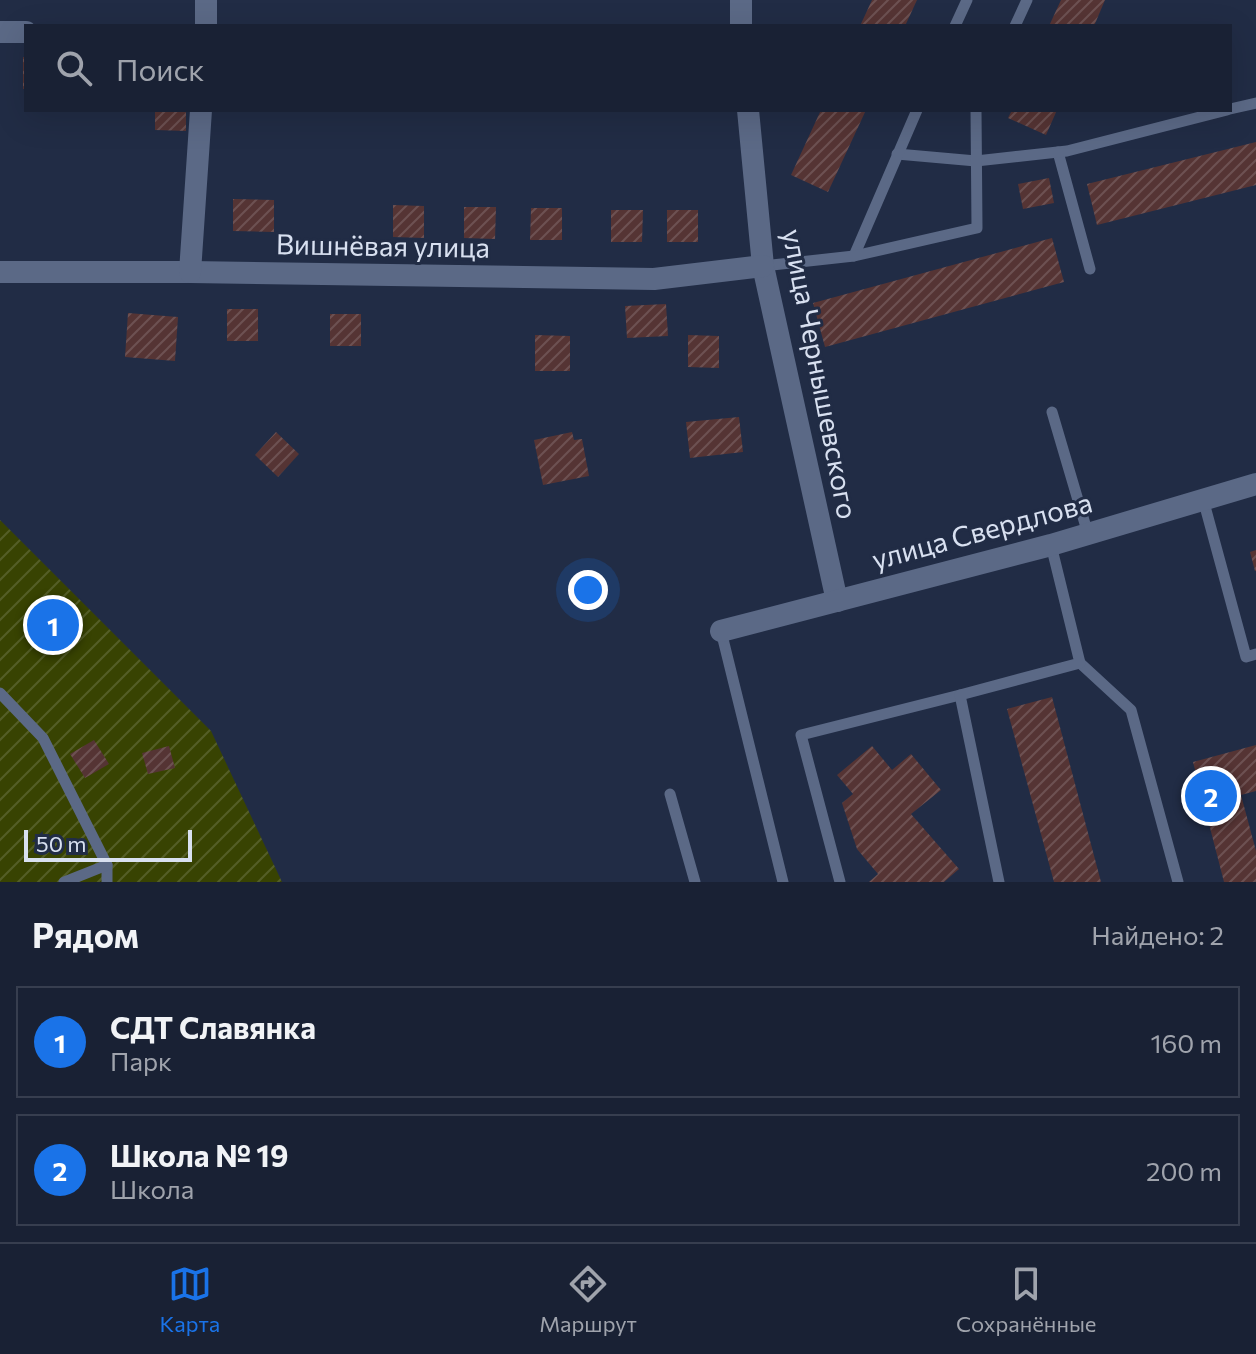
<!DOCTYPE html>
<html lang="ru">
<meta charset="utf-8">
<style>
:root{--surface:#192134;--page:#262e40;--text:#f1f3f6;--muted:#9fa3ac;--line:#373e4f;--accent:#1a73e8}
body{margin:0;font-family:Commissioner,sans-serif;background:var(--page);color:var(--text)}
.scale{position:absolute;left:24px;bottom:20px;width:168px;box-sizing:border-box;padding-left:8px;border:4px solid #d8e0f0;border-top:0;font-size:22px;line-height:28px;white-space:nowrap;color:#d8e0f0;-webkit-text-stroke:6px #212c45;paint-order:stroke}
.you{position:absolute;left:588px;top:590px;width:28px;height:28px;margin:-20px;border:6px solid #fff;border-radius:50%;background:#1a73e8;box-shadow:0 0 0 12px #1a73e833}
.badge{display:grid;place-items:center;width:52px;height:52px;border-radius:50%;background:var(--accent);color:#fff;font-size:26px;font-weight:700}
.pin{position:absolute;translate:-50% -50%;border:4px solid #fff;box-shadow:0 2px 8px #0006}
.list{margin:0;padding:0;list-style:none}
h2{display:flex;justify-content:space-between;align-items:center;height:104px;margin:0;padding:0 32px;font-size:34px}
h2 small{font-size:26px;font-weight:400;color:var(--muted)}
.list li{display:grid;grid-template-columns:52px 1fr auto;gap:24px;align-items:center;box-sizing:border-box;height:112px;margin:0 16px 16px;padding:0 16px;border:2px solid var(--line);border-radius:0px}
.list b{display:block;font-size:30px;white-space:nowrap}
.list p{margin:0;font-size:26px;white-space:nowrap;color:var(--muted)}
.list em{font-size:26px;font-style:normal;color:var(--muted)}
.icon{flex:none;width:44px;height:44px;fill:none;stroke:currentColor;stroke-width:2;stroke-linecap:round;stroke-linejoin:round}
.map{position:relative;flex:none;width:1256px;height:882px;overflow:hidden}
.search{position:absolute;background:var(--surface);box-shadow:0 8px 32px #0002;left:24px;right:24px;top:24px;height:88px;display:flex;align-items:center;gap:20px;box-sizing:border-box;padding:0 28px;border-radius:0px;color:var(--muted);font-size:30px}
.sheet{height:360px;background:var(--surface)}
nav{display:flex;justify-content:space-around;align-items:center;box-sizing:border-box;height:112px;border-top:2px solid var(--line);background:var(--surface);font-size:22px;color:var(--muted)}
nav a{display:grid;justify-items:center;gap:4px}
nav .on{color:var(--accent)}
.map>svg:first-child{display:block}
.garden{fill:url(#garden-furrows)}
.building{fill:url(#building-hatch)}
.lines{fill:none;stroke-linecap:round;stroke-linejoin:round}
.service{stroke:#5b6986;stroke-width:11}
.minor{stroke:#5b6986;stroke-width:22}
.labels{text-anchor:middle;stroke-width:6;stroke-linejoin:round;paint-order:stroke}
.street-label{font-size:28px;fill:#d8e0f0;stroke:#212c45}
</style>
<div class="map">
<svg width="1256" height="882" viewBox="0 0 1256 882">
<defs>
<pattern id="garden-furrows" width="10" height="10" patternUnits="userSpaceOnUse" patternTransform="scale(2)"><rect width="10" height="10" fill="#384302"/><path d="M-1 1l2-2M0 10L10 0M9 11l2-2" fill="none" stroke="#545e27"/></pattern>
<pattern id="building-hatch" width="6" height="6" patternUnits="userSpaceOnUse" patternTransform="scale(2)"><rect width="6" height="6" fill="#553434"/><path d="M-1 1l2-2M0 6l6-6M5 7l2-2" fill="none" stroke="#6d5152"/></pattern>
</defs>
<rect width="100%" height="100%" fill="#212c45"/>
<polygon class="garden" points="0,520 211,731 282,882 0,882"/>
<g class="building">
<polygon points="872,0 917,0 905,26 860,26"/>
<polygon points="1061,0 1105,0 1094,26 1049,26"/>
<rect x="23" y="57" width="3" height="32"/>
<polygon points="155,110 186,110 186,131 155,130"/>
<polygon points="821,110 866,110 828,192 791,175"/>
<polygon points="1012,110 1057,110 1046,135 1008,118"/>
<polygon points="1256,142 1256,185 1097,225 1087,184"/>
<polygon points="1049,178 1054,203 1023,209 1018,184"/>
<polygon points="233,199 274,200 274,232 233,231"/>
<polygon points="393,205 424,206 424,238 393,237"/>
<polygon points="464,207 496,207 495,239 464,238"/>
<polygon points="531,208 562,208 562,240 530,240"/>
<polygon points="611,210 643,210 642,242 611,242"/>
<rect x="667" y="210" width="31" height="32"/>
<polygon points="1052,238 1064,282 825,347 813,303"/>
<polygon points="666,304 668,336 627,338 625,306"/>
<rect x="227" y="309" width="31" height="32"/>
<polygon points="128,313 178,317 175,361 125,357"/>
<rect x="330" y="314" width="31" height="32"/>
<polygon points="535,335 570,336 570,371 535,371"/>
<polygon points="688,335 719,336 719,368 688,367"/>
<polygon points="739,417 743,452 690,458 686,422"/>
<polygon points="276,432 299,454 278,477 255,455"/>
<polygon points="572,432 574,440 582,439 589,476 543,485 534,440"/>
<polygon points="1256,550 1256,571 1255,571 1250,552"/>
<polygon points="1052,697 1101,882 1054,882 1007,709"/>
<polygon points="94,740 109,764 85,778 70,754"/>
<polygon points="1256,745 1256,791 1241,795 1256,851 1256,882 1224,882 1193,762"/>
<polygon points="169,746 175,768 148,774 142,753"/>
<polygon points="872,746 892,770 911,754 941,790 911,814 959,869 944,882 869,882 878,874 857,849 842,803 853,794 837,775"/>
</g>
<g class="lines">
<g class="service">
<polyline points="955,26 967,0"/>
<polyline points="1015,26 1027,0"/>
<polyline points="1230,109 1256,103"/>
<polyline points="1058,152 1090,269"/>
<polyline points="897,154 976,161 1067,151 1227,110"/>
<polyline points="854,256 917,110"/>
<polyline points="763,266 854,256 977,228 976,110"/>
<polyline points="1052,412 1088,534"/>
<polyline points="1203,499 1246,657 1256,654"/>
<polyline points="721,631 783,882"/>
<polyline points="1080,663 1131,710 1178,882"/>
<polyline points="0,693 43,738 107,865 107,882"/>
<polyline points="670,794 695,882"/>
<polyline points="64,882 107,865"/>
<polyline points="840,882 801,735 960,695"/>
<polyline points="999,882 960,695 1080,663 1051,545"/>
</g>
<g class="minor">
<polyline points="741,0 741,26"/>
<polyline points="206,26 206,0"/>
<polyline points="0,32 26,32"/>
<polyline points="748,110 763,266 837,601"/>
<polyline points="0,272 190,272 654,279 763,266"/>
<polyline points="190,272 201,110"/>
<polyline points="721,631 1051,545 1256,484"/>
</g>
</g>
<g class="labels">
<g class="street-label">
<text transform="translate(383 246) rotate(1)" y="10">Вишнёвая улица</text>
<text transform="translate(820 374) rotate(79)" y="10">улица Чернышевского</text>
<text transform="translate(982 531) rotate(-15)" y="10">улица Свердлова</text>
</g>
</g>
</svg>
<div class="scale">50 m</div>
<div class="you"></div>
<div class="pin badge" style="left:53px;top:625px">1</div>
<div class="pin badge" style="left:1211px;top:796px">2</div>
<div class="search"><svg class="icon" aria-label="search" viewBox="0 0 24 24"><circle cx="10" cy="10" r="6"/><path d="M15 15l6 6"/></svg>Поиск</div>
</div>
<section class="sheet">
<h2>Рядом<small>Найдено: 2</small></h2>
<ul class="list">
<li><span class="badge">1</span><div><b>СДТ Славянка</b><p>Парк</p></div><em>160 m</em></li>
<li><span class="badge">2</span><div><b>Школа № 19</b><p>Школа</p></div><em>200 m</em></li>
</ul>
</section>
<nav>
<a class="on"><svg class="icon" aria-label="map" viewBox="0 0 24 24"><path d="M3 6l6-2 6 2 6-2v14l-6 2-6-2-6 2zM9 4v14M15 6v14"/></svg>Карта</a>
<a><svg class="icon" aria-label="directions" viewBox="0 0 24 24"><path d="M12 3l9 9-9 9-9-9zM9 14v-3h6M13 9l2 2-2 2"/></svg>Маршрут</a>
<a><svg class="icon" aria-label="saved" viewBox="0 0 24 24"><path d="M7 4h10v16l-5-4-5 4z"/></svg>Сохранённые</a>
</nav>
